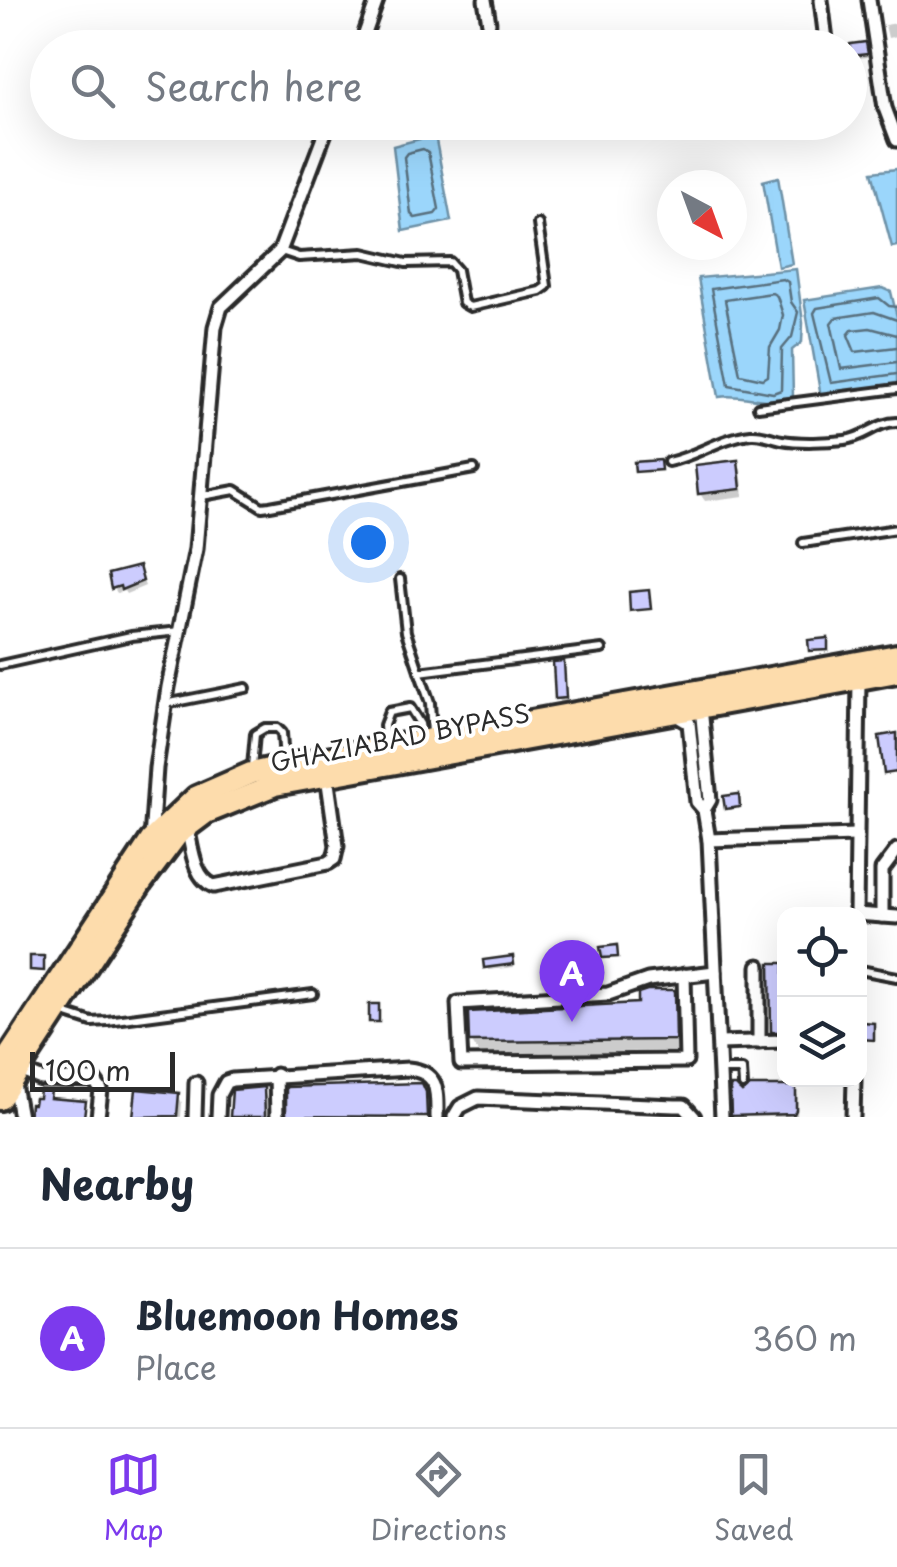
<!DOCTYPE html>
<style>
:root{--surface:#fff;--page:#f6f6f7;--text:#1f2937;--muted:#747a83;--line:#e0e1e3;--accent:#7c3aed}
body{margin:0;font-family:"Playpen Sans",sans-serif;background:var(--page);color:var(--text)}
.controls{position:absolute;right:30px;bottom:30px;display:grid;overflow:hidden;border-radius:20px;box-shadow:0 10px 40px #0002}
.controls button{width:90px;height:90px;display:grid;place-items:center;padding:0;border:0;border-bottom:2px solid var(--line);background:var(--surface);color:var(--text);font:50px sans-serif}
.compass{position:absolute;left:657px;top:170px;width:90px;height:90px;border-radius:50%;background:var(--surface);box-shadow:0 10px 40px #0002;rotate:139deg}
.scale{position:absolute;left:30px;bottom:25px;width:145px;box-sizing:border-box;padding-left:10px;border:5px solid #2b2b2b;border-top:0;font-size:28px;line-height:35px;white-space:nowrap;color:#2b2b2b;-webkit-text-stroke:8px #fff;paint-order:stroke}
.you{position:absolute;left:368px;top:542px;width:35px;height:35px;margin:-25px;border:8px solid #fff;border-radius:50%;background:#1a73e8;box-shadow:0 0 0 15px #1a73e833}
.badge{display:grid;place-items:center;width:65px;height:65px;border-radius:50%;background:var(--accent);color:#fff;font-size:32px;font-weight:700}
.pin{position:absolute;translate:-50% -82px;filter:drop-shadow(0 2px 5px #0008)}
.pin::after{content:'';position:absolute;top:52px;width:35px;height:30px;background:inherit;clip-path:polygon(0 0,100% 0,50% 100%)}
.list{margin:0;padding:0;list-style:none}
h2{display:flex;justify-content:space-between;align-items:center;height:130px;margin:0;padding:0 40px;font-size:42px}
h2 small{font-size:32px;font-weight:400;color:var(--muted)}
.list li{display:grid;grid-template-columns:65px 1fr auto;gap:30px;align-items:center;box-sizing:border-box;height:180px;padding:0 40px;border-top:2px solid var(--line)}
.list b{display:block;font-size:38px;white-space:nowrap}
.list p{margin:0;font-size:32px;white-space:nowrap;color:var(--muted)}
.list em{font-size:32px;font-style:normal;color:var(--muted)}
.icon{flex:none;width:55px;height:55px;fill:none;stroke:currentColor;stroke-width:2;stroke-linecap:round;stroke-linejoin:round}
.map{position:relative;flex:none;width:897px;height:1117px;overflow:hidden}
.search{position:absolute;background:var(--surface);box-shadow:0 10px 40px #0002;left:30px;right:30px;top:30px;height:110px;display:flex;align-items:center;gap:25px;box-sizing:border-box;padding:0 35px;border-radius:55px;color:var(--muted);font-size:38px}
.sheet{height:310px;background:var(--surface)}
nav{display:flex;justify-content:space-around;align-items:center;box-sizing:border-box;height:140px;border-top:2px solid var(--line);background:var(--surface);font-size:28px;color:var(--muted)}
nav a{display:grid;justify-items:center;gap:5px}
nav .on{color:var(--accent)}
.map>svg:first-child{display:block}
.water{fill:#9bd6fb;stroke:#6e92a8;stroke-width:2.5}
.shadow{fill:#0003}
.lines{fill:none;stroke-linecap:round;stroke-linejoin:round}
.shore{stroke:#586f7e;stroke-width:2.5}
.building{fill:#ccccfe;stroke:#2b2b2b;stroke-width:2.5}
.service-casing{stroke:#2b2b2b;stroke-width:14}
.minor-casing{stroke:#2b2b2b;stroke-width:19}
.trunk-casing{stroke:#2b2b2b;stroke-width:28}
.service{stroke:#fff;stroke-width:6}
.minor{stroke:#fff;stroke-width:11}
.trunk{stroke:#fddcac;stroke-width:20}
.labels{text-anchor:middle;stroke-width:8;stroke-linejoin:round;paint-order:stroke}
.street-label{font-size:25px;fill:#2b2b2b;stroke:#fff}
</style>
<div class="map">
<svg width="897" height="1117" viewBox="0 0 897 1117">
<rect width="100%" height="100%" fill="#fff"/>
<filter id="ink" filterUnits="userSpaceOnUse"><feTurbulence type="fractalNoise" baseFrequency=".01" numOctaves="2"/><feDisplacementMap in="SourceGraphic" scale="20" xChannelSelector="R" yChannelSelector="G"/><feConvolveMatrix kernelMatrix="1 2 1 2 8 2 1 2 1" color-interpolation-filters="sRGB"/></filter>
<g filter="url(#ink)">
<g class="water">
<polygon points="435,135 451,221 403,231 393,146"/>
<polygon points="897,169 897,246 892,247 872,172"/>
<polygon points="778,177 792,264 778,267 763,181"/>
<path d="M796,269l7,54 -1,19 -10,8 1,48c-26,8 -48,-5 -74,-1l-21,-119z"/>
<polygon points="882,288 891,292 897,317 897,384 821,397 804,300"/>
</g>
<g class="shadow">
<polygon points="897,23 897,36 888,38 885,25"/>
<polygon points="864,45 867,57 850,59 850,48 844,47"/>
<polygon points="736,462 741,470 744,496 705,501 700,494"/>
<polygon points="138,568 145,586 126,594 124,591 117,593 114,588"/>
<polygon points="563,663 568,703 560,703 557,698"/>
<polygon points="513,962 514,967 489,970 487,967"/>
<polygon points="773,966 784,966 784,1050 773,1031"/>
<polygon points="674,992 681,1004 682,1051 479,1054 472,1042 641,1005"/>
<polygon points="420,1086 429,1100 429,1117 289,1116"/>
<polygon points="733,1088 742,1095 794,1089 798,1096 797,1117 736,1117"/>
<polygon points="263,1090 267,1098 268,1117 232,1117"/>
<polygon points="138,1092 178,1095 182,1103 181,1117 136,1117"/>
</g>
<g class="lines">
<g class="shore">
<polygon points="423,149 428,152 439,209 435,214 415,218 411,214 404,157 407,153"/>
<polygon points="783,279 788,282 791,302 798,312 792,337 782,349 781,390 773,393 729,385 711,289"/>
<polygon points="772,293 777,296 783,315 780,330 770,347 768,376 763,379 740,374 725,300"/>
<polyline points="897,307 889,306 879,298 817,308 814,313 831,383 897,374"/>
<polyline points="897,320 874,312 835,318 831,323 841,369 897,362"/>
<polyline points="897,335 870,328 852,330 848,335 855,352 897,347"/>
</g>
</g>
<g class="building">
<polygon points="866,42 868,54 850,56 850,44"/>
<polygon points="660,460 661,470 635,472 634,462"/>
<polygon points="738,460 741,489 698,494 695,465"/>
<polygon points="139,566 143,581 121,590 120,586 111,589 108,574"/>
<polygon points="649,590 651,609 630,611 629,592"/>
<polygon points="828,638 828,650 809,651 808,640"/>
<polygon points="564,661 566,698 555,699 553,662"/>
<polygon points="897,733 897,772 884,774 879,736"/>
<polygon points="739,794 740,807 725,809 723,796"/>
<polygon points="617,945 618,957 602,958 600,947"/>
<polygon points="30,956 44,956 44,971 30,970"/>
<polygon points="513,956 514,964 484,968 483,960"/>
<polygon points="770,963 784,963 783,1032 771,1032"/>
<polygon points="647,990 675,990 676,1040 469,1042 468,1012 638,1003 638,993"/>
<rect x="369" y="1004" width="10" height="18"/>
<polygon points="862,1022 874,1023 874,1040 861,1039"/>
<polygon points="422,1083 426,1092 427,1117 286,1116 286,1087"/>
<polygon points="730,1086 736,1086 742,1092 750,1086 796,1086 796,1110 794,1114 731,1116"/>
<polygon points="264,1087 265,1117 230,1117 232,1090"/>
<polygon points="136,1089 179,1093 177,1116 133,1117"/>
<polygon points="40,1090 51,1091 50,1098 86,1101 84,1117 29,1117 30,1104 34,1104 35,1098 39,1098"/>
</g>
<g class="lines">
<defs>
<g id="service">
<polyline points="281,251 299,257 363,253 406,263 450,262 457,270 463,303 470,307 540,291 547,286 538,224"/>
<polyline points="758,407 897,389"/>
<path d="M668,462c29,-6 54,-25 83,-28 12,-1 20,4 31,6 17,3 45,2 63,0 20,-2 32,-18 52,-18"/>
<polyline points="202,496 235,490 262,507 270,506 474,469"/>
<polyline points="803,543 897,529"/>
<polyline points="400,579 406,632 430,703 432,733"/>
<polyline points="0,665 131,636 180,631"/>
<polyline points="419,672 602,649"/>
<polyline points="165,704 246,688"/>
<polyline points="385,741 384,725 389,712 410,708 420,724 422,737"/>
<polyline points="252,767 255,734 265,728 277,728 282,733 284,761"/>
<polyline points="860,970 897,977"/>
<polyline points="64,1013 92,1022 107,1021 313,994"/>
<polyline points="721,1070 742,1070 743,1085"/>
</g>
<g id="minor">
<polyline points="485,0 489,23"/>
<polyline points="821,0 827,48"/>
<polyline points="869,0 885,108 897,140"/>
<polyline points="360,48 377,0"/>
<polyline points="701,707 710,800 704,810"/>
<polyline points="674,714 689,723 697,802 704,810 709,840 722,1117"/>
<path d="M187,827c5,20 6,51 27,59l114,-23 6,-4 3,-13 -10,-70"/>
<polyline points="151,840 156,768 168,687 196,549 215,327 221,307 280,251 329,122"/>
<polyline points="709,840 855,835"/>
<polyline points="856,914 859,679"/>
<polyline points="856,914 897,917"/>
<polyline points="882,916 882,870 897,850"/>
<polyline points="684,975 686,1061 461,1063 458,1003 608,994 648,980 715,972"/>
<polyline points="759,1042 759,966"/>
<polyline points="720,1043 784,1041"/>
<polyline points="19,1070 41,1079 94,1080 101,1090 98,1117"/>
<polyline points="276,1075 277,1117"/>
<polyline points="13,1079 20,1117"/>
<polyline points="195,1117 196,1083"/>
<path d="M218,1117l1,-22 7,-13 6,-2 176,-11c31,3 29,22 29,48"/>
<polyline points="454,1117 460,1107 478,1098 675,1106 684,1106 694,1117"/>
<polyline points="853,1117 854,1080"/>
</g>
<g id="trunk">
<polyline points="0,1069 151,840 196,797 251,773 282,766 897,655"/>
<polyline points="0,1099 142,882 178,834 206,813 275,785 897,672"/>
</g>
</defs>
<use href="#service" class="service-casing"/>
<use href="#minor" class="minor-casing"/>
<use href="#trunk" class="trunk-casing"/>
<use href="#service" class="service"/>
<use href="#minor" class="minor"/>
<use href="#trunk" class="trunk"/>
</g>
</g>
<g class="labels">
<g class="street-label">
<text transform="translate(400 738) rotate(-11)" y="9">GHAZIABAD BYPASS</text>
</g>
</g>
</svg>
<div class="controls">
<button><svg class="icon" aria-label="locate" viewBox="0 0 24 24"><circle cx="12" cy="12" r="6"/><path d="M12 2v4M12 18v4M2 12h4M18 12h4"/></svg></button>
<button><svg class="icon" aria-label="layers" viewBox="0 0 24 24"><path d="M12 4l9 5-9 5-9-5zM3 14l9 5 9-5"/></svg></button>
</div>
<svg class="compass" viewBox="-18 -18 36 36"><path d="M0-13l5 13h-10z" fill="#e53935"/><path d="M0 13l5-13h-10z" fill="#747a83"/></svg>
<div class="scale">100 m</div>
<div class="you"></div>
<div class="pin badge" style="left:572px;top:1022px">A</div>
<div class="search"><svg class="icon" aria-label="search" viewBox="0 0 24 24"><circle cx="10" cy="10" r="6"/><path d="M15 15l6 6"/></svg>Search here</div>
</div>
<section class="sheet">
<h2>Nearby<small></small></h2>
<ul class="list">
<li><span class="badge">A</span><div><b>Bluemoon Homes</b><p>Place</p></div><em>360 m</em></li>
</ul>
</section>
<nav>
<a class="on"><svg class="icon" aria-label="map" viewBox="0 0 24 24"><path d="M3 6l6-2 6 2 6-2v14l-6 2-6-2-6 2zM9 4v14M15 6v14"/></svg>Map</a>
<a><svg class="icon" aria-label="directions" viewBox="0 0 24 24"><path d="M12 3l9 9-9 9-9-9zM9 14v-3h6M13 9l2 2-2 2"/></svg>Directions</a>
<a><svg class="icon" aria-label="saved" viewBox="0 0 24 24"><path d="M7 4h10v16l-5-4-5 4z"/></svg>Saved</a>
</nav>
